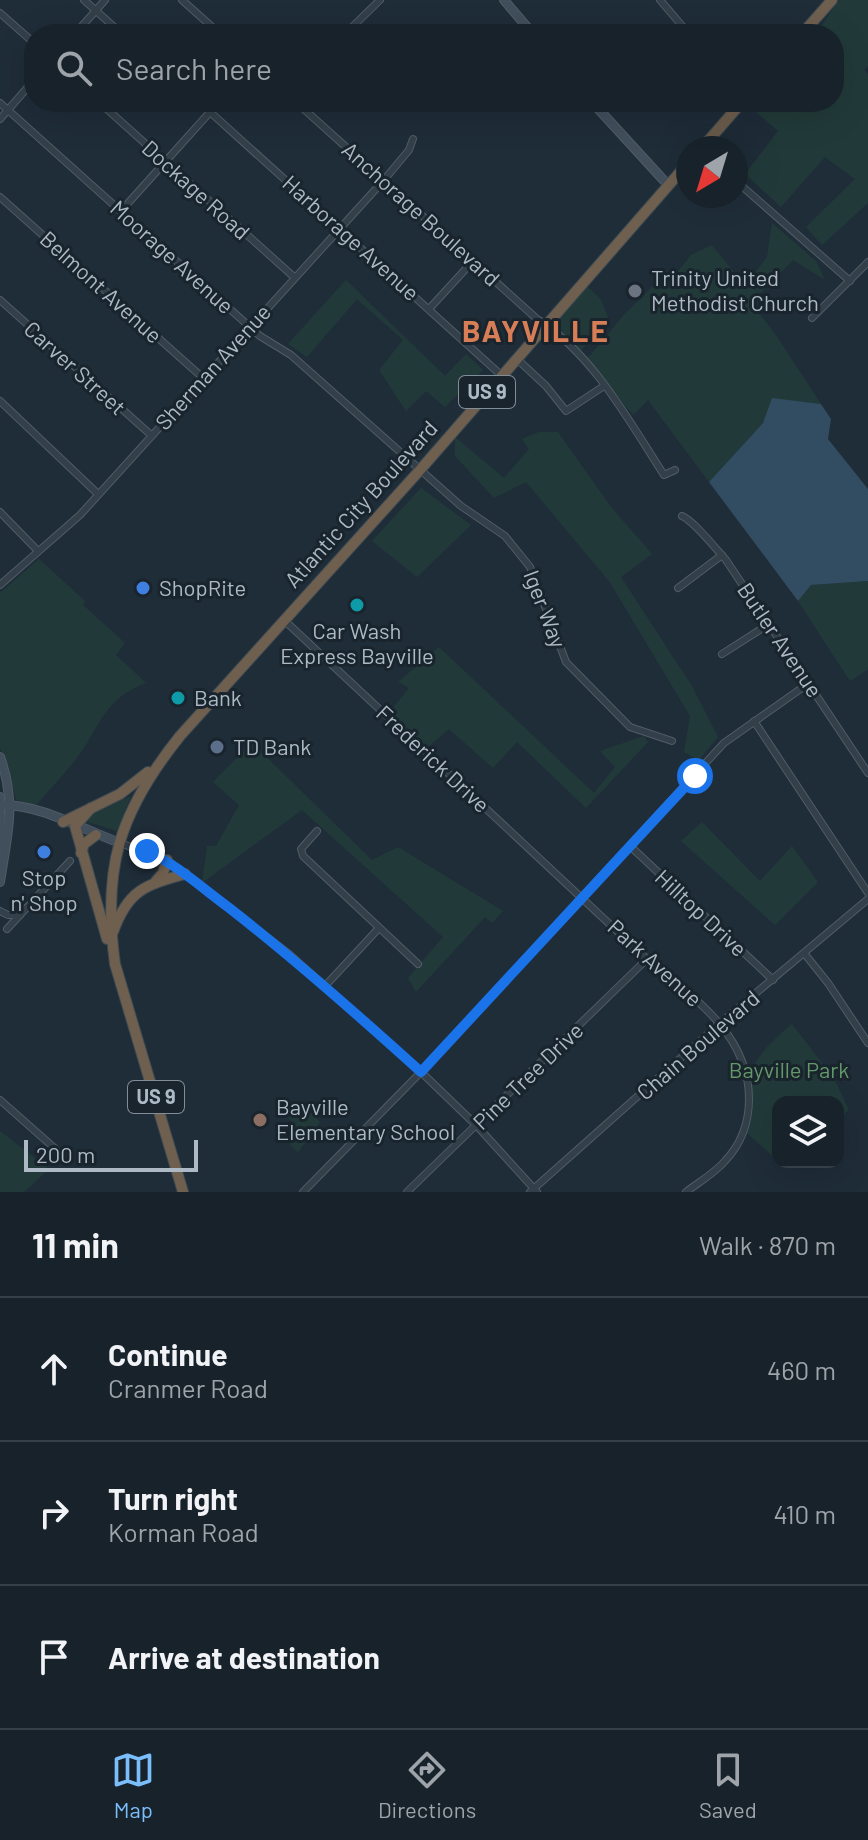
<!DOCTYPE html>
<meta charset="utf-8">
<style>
:root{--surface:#17222b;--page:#202a33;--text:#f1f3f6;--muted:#9ea4a9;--line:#363f47;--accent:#7bbefc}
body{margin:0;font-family:Barlow,sans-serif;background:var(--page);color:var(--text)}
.controls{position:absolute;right:24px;bottom:24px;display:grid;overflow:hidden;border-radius:16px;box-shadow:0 8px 32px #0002}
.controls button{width:72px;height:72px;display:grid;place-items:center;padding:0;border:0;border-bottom:2px solid var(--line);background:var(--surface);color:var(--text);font:40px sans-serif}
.compass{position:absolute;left:676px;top:136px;width:72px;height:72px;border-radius:50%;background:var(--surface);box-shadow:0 8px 32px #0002;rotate:218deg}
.scale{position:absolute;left:24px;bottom:20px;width:174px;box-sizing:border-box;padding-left:8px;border:4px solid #adbac6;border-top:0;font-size:22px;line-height:28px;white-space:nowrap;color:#adbac6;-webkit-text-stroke:6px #19242d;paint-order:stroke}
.stop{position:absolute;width:24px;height:24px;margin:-18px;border:6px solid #1a73e8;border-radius:50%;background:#fff}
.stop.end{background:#1a73e8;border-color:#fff;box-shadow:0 2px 8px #0008}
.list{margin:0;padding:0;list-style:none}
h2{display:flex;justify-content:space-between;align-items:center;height:104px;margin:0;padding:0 32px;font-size:34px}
h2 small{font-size:26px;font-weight:400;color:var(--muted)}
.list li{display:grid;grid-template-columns:52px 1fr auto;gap:24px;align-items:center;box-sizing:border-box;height:144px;padding:0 32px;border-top:2px solid var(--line)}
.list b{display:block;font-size:30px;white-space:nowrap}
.list p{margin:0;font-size:26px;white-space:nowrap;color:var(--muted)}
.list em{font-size:26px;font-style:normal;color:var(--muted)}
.icon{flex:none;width:44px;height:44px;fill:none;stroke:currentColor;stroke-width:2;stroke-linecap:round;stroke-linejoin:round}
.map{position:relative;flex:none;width:868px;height:1192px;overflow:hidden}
.search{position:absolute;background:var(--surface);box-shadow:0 8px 32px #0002;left:24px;right:24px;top:24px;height:88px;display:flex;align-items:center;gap:20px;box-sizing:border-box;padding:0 28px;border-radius:32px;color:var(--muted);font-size:30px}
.sheet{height:536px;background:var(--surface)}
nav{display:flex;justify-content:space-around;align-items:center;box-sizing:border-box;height:112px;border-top:2px solid var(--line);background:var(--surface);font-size:22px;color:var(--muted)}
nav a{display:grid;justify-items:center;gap:4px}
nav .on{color:var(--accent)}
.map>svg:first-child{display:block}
.green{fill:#213a39}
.water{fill:#324c61}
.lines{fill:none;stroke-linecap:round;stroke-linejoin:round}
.street-casing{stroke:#505d67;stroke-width:8}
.secondary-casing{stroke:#505d67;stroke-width:10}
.highway-casing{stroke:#3d4a53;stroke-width:12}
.street{stroke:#333f49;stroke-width:6}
.secondary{stroke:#414e5c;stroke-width:8}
.highway{stroke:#6f5f4f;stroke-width:10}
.route{stroke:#1a73e8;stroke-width:10}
.worship-dot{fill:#6b7280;stroke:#19242d;stroke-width:3}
.shop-dot{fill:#3f7fe0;stroke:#19242d;stroke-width:3}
.culture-dot{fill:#0f9aa8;stroke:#19242d;stroke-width:3}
.service-dot{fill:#5c6f8a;stroke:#19242d;stroke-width:3}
.education-dot{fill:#8d6e63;stroke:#19242d;stroke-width:3}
.labels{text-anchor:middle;stroke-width:6;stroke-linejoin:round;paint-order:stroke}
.shield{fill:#19242d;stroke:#818d98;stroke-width:2}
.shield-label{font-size:20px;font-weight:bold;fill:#adbac6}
.street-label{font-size:22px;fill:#adbac6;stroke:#19242d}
.poi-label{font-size:22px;fill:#adbac6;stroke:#19242d;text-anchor:start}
.park-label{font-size:22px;fill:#649769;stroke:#19242d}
.district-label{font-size:30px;font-weight:bold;letter-spacing:2px;fill:#d87e56;stroke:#19242d}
</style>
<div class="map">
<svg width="868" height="1192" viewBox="0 0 868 1192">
<rect width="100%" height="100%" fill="#1f2d39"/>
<g class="green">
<polygon points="839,0 868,0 868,66 864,70 868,74 868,203 822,245 806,227 855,179 825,157 781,207 745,174 778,131 749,106 752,102 834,102 834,34 809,34 813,29 819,29"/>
<polygon points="772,223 816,261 825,280 793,260 751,303 776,335 821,404 772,399 763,423 709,482 648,400 633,415 587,359 622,317 652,287 664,289 691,255 712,245 739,278 750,279 767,257"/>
<polygon points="346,280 445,376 466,354 483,370 445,407 426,391 406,411 379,370 403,340 357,299 307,357 288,344"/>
<polygon points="587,286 601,300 608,317 580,352 556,327 555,322"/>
<polygon points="539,432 558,432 611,507 652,554 621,577 692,686 718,737 699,760 684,752 690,716 609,581 526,482 494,498 455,456 455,437 504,478 529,449 522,439"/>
<polygon points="421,488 471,525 417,577 372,541"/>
<path d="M39,559l46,42 -2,4 42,38 -9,12 30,28c-34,13 -42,31 -59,60 -14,22 -35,44 -52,63l-19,-6 -8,-34 -8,-18v-155z"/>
<polygon points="868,581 868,669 850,681 798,601 811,585"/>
<polygon points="439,647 594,793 615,767 600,751 644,736 648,742 586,808 517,742 493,768 449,729 427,748 388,714 409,688 398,682"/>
<polygon points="252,743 372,860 398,847 503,911 492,923 485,917 416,992 408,978 443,937 302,810 202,883 207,846 216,846 239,805 213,782"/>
<polygon points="131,796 117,831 85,821 90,815"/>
<polygon points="702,822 760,881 792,846 818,882 775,925 681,841"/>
<path d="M792,1024l42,54 15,32 -11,9v-17h-60v59l-31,-28c11,-27 1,-34 4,-58 3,-19 27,-39 41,-51z"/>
<polygon points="301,1104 320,1122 298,1152 290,1145 287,1126 292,1121 288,1118"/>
<polygon points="0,1131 49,1169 24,1192 0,1192"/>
</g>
<polygon class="water" points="772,398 821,404 831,419 828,439 868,489 868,581 811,585 798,601 709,482 763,423"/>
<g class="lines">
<defs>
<g id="street">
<polyline points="84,0 122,34"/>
<polyline points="182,0 220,34"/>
<polyline points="660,0 689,34"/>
<polyline points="0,13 34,43"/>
<polyline points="75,34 105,0"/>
<polyline points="345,34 380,0"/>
<polyline points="99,102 294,277"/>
<polyline points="199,102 501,375"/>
<path d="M296,102l241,217c56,35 92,102 127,156l11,-5"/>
<polyline points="0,103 260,336 291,355 461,506 505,536 530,567 566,662 630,727 672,741"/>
<polyline points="0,119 34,80"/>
<polyline points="736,181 850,281"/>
<polyline points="0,197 202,377"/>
<polyline points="121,211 219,102"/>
<polyline points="0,300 151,435"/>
<polyline points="429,309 473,261"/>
<polyline points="812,318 868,262"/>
<polyline points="517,359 546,386 566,411 604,386"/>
<polyline points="0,401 98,494"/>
<polyline points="0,512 38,551"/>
<path d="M682,516c12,5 34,33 44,44l142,213"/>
<polyline points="0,585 80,515 384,180 409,150 413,139"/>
<polyline points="678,588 722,555"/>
<path d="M285,621l362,338c46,38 102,75 102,140 0,24 -7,44 -24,62 -10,12 -26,21 -39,31"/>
<polyline points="722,654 769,624"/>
<polyline points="754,721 868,893"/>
<polyline points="317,831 301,849 303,856 418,964"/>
<polyline points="120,843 167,860 289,954 421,1072 477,1126 537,1192"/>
<polyline points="630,846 773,980"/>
<polyline points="0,911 8,915 20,915"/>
<polyline points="7,929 70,861"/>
<polyline points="804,953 828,983 868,1043"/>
<polyline points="326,985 379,928"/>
<polyline points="0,1100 68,1160"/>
<polyline points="303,1192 421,1072 724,743 809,683"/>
<polyline points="407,1192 647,959"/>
<polyline points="530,1192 719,1024 868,899"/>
</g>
<g id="secondary">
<polyline points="504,0 533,34"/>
<polyline points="592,102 668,185"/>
<path d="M0,757c17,47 7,78 0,125"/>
<polyline points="0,797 1,850"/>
<path d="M0,805c38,-2 84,25 120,38"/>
</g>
<g id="highway">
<polyline points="802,34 832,0"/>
<polyline points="702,148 742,102"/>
<polyline points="91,808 75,826 107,939"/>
<polyline points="63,822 120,794 148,772"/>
<polyline points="81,853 84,844 96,835"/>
<polyline points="156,881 163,873 167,860"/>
<path d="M113,932c15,-42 32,-47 72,-58"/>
<path d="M183,1192l-68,-228c-13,-96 4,-152 65,-228l240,-266 268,-307"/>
</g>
</defs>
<use href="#street" class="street-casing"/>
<use href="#secondary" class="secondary-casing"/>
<use href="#highway" class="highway-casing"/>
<use href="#street" class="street"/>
<use href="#secondary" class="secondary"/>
<use href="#highway" class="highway"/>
</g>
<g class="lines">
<path class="route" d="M147,851c30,14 54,36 81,56 67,52 130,108 193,165l274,-296"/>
</g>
<circle class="worship-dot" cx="635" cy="291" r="8"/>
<g class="shop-dot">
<circle cx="143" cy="588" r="8"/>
<circle cx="44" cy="852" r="8"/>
</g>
<g class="culture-dot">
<circle cx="357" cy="605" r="8"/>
<circle cx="178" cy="698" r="8"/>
</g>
<circle class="service-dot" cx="217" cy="747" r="8"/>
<circle class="education-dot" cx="260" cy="1120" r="8"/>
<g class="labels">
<g class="shield">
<rect x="459" y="376" width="56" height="32" rx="6"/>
<rect x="128" y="1081" width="56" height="32" rx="6"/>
</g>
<g class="shield-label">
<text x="487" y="399">US 9</text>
<text x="156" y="1104">US 9</text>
</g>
<g class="street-label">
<text transform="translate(196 190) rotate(42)" y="8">Dockage Road</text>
<text transform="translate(421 214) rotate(42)" y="8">Anchorage Boulevard</text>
<text transform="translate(351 238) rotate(42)" y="8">Harborage Avenue</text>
<text transform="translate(172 257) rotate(42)" y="8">Moorage Avenue</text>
<text transform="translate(101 287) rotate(42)" y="8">Belmont Avenue</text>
<text transform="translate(213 367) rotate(-48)" y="8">Sherman Avenue</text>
<text transform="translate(75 368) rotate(42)" y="8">Carver Street</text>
<text transform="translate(361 504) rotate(-48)" y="8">Atlantic City Boulevard</text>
<text transform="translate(545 609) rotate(69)" y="8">Iger Way</text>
<text transform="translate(780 640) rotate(56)" y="8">Butler Avenue</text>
<text transform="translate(433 759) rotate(43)" y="8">Frederick Drive</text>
<text transform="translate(701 913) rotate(43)" y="8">Hilltop Drive</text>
<text transform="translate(655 963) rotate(42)" y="8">Park Avenue</text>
<text transform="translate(698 1045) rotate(-41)" y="8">Chain Boulevard</text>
<text transform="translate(528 1076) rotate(-44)" y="8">Pine Tree Drive</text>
</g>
<g class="poi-label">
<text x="651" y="286">Trinity United<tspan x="651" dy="25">Methodist Church</tspan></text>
<text x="159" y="596">ShopRite</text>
<text x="357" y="639" text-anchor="middle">Car Wash<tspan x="357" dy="25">Express Bayville</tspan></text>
<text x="194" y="706">Bank</text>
<text x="233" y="755">TD Bank</text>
<text x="44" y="886" text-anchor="middle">Stop<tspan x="44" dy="25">n' Shop</tspan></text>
<text x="276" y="1115">Bayville<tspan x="276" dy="25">Elementary School</tspan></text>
</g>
<g class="park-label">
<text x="789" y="1078">Bayville Park</text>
</g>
<g class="district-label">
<text x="536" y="342">BAYVILLE</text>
</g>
</g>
</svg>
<div class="controls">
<button><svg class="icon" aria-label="layers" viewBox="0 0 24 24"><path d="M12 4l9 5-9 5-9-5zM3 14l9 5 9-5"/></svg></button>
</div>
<svg class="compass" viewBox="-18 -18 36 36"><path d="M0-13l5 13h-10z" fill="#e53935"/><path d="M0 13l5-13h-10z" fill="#9ea4a9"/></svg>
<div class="scale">200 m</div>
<div class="stop" style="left:695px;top:776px"></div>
<div class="stop end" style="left:147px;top:851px"></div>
<div class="search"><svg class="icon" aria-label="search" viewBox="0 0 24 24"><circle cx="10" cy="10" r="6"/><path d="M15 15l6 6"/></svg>Search here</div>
</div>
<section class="sheet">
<h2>11 min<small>Walk · 870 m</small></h2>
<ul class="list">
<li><svg class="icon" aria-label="ahead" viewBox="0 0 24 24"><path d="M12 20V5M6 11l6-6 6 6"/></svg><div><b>Continue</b><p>Cranmer Road</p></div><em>460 m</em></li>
<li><svg class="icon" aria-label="right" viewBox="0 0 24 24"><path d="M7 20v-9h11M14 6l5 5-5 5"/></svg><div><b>Turn right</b><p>Korman Road</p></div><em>410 m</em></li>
<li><svg class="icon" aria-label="arrive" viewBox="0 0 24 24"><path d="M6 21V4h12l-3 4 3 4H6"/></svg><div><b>Arrive at destination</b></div></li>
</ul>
</section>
<nav>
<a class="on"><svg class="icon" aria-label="map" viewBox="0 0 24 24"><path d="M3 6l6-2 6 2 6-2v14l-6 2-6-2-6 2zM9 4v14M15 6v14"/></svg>Map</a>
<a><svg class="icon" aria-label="directions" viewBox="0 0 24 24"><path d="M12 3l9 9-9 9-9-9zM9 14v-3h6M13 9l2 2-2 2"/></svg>Directions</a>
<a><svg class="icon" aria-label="saved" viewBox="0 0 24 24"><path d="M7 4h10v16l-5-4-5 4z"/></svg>Saved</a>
</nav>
